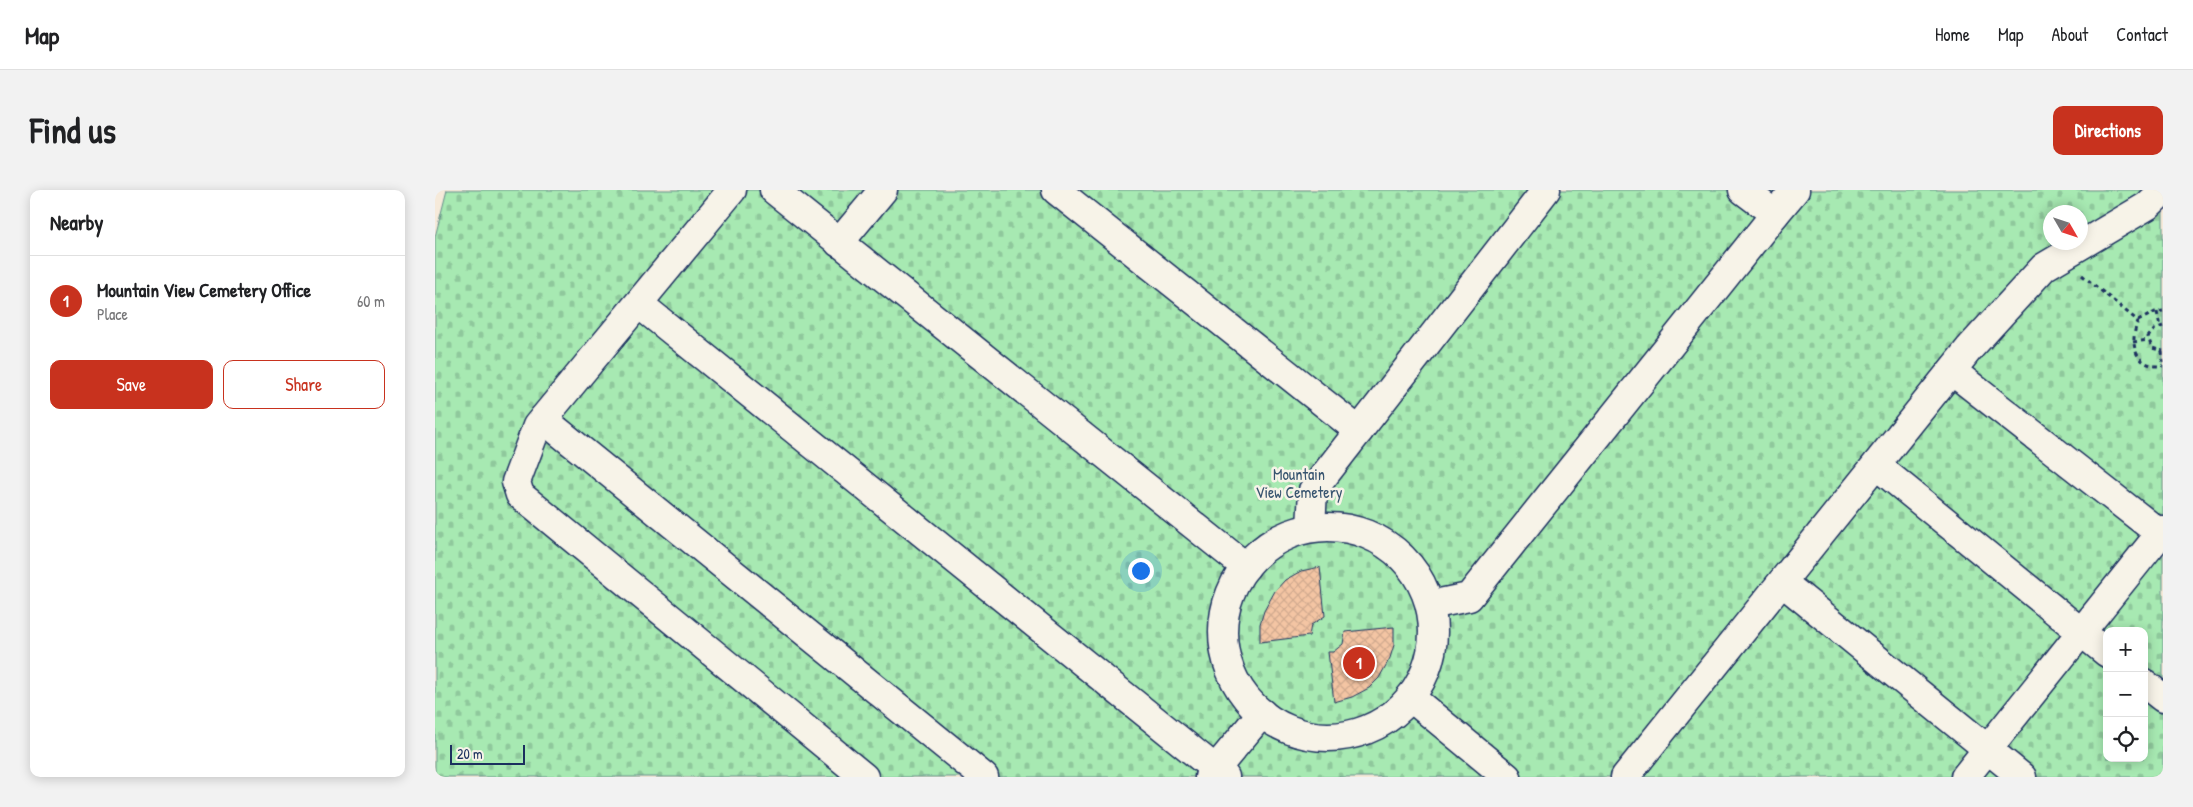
<!DOCTYPE html>
<meta charset="utf-8">
<style>
:root{--surface:#fff;--page:#f2f2f2;--text:#202124;--muted:#757577;--line:#e0e0e0;--accent:#c8321e}
body{margin:0;font-family:"Patrick Hand",sans-serif;background:var(--page);color:var(--text)}
.controls{position:absolute;right:15px;bottom:15px;display:grid;overflow:hidden;border-radius:10px;box-shadow:0 2px 12px #0003}
.controls button{width:45px;height:45px;display:grid;place-items:center;padding:0;border:0;border-bottom:1px solid var(--line);background:var(--surface);color:var(--text);font:25px sans-serif}
.compass{position:absolute;left:1608px;top:15px;width:45px;height:45px;border-radius:50%;background:var(--surface);box-shadow:0 2px 12px #0003;rotate:129deg}
.scale{position:absolute;left:15px;bottom:12px;width:75px;box-sizing:border-box;padding-left:5px;border:2px solid #1b2f5e;border-top:0;font-size:14px;line-height:18px;white-space:nowrap;color:#1b2f5e;-webkit-text-stroke:4px #f7f3e8;paint-order:stroke}
.you{position:absolute;left:705px;top:380px;width:18px;height:18px;margin:-12px;border:4px solid #fff;border-radius:50%;background:#1a73e8;box-shadow:0 0 0 8px #1a73e833}
.badge{display:grid;place-items:center;width:32px;height:32px;border-radius:50%;background:var(--accent);color:#fff;font-size:16px;font-weight:700}
.pin{position:absolute;translate:-50% -50%;border:2px solid #fff;box-shadow:0 1px 5px #0006}
.list{margin:0;padding:0;list-style:none}
h2{display:flex;justify-content:space-between;align-items:center;height:65px;margin:0;padding:0 20px;font-size:21px}
h2 small{font-size:16px;font-weight:400;color:var(--muted)}
.list li{display:grid;grid-template-columns:32px 1fr auto;gap:15px;align-items:center;box-sizing:border-box;height:90px;padding:0 20px;border-top:1px solid var(--line)}
.list b{display:block;font-size:19px;white-space:nowrap}
.list p{margin:0;font-size:16px;white-space:nowrap;color:var(--muted)}
.list em{font-size:16px;font-style:normal;color:var(--muted)}
.actions{display:flex;gap:10px;padding:15px 20px}
.actions a{flex:1;padding:11px 0;border:1px solid var(--accent);border-radius:10px;text-align:center;font-size:18px;color:var(--accent)}
.actions .main{background:var(--accent);color:#fff}
.icon{flex:none;width:28px;height:28px;fill:none;stroke:currentColor;stroke-width:2;stroke-linecap:round;stroke-linejoin:round}
.map{position:relative;flex:none;width:1728px;height:587px;overflow:hidden;border-radius:10px}
header{display:flex;align-items:center;gap:30px;box-sizing:border-box;height:70px;padding:0 25px;background:var(--surface);border-bottom:1px solid var(--line)}
header strong{font-size:24px}
nav{display:flex;gap:28px;margin-inline-start:auto;font-size:18px}
.intro{display:flex;align-items:center;justify-content:space-between;box-sizing:border-box;height:120px;padding:0 30px}
h1{margin:0;font-size:35px}
.button{padding:12px 22px;border-radius:10px;background:var(--accent);color:#fff;font-size:18px;font-weight:700}
main{display:flex;gap:30px;padding:0 30px}
aside{flex:1;background:var(--surface);border-radius:10px;box-shadow:0 2px 12px #0003}
.map>svg:first-child{display:block}
.cemetery{fill:url(#cemetery-stones);stroke:#618c88;fill-rule:evenodd}
.building{fill:url(#building-cross-hatch);stroke:#1b2f5e}
.lines{fill:none;stroke-linecap:round;stroke-linejoin:round}
.minor-casing{stroke:#1b2f5e;stroke-width:31}
.path{stroke:#1b2f5e;stroke-width:3;stroke-dasharray:4 4;stroke-linecap:butt}
.minor{stroke:#f7f3e8;stroke-width:28}
.labels{text-anchor:middle;stroke-width:5;stroke-linejoin:round;paint-order:stroke}
.park-label{font-size:16px;fill:#37546f;stroke:#f7f3e8}
</style>
<header>
<strong>Map</strong>
<nav><a>Home</a><a>Map</a><a>About</a><a>Contact</a></nav>
</header>
<div class="intro"><h1>Find us</h1><a class="button">Directions</a></div>
<main>
<aside>
<h2>Nearby<small></small></h2>
<ul class="list">
<li><span class="badge">1</span><div><b>Mountain View Cemetery Office</b><p>Place</p></div><em>60 m</em></li>
</ul>
<div class="actions"><a class="main">Save</a><a>Share</a></div>
</aside>
<div class="map">
<svg width="1728" height="587" viewBox="0 0 1728 587">
<defs>
<pattern id="cemetery-stones" width="16" height="16" patternUnits="userSpaceOnUse" patternTransform="scale(1.25)"><rect width="16" height="16" fill="#a7e9b2"/><path d="M2 7V4a2 2 0 0 1 4 0v3zM10 15v-3a2 2 0 0 1 4 0v3z" fill="#8fc89c"/></pattern>
<pattern id="building-cross-hatch" width="8" height="8" patternUnits="userSpaceOnUse" patternTransform="scale(1.25)"><rect width="8" height="8" fill="#f4c5a3"/><path d="M0 0l8 8M0 8l8-8" fill="none" stroke="#d1aa8f"/></pattern>
</defs>
<rect width="100%" height="100%" fill="#f6eada"/>
<filter id="ink" filterUnits="userSpaceOnUse"><feTurbulence type="fractalNoise" baseFrequency=".02" numOctaves="2"/><feDisplacementMap in="SourceGraphic" scale="10" xChannelSelector="R" yChannelSelector="G"/><feConvolveMatrix kernelMatrix="1 2 1 2 8 2 1 2 1" color-interpolation-filters="sRGB"/></filter>
<g filter="url(#ink)">
<path class="cemetery" d="M12,0h1716v587h-1728v-540zM1616,22h30v30h-30zM1672,441h37v127h-37z"/>
<g class="building">
<polygon points="885,377 890,426 876,435 874,446 825,452 825,434 829,421 840,401 850,390 866,381"/>
<polygon points="959,437 959,455 955,468 944,488 934,498 917,507 899,512 893,462 898,462 908,454 910,442"/>
</g>
<g class="lines">
<defs>
<g id="minor">
<polyline points="297,0 102,236 81,292 85,305 429,587"/>
<polyline points="339,0 811,377"/>
<polyline points="621,0 924,241"/>
<polyline points="1308,0 1340,24 1360,0"/>
<polyline points="404,53 448,0"/>
<polyline points="204,114 790,587"/>
<polyline points="1517,181 1728,346"/>
<polyline points="108,229 549,587"/>
<polyline points="1441,275 1672,463"/>
<circle cx="893" cy="442" r="105"/>
<polyline points="876,338 878,300 1111,0"/>
<polyline points="1347,392 1587,587"/>
<polyline points="995,415 1034,407 1340,24"/>
<polyline points="1709,493 1728,508"/>
<polyline points="975,507 1072,587"/>
<polyline points="774,587 827,523"/>
<polyline points="1190,587 1534,159 1609,77 1712,16 1728,1"/>
<polyline points="1530,587 1728,340"/>
</g>
</defs>
<use href="#minor" class="minor-casing"/>
<g class="path">
<path d="M1647,85l56,46c-9,22 -4,47 25,45"/>
<polyline points="1722,122 1725,137"/>
<polyline points="1703,131 1720,122 1728,121"/>
<polyline points="1728,136 1720,139 1713,147 1717,158 1728,161"/>
<polyline points="1698,152 1714,150"/>
<polyline points="1727,161 1728,172"/>
</g>
<use href="#minor" class="minor"/>
</g>
</g>
<g class="labels">
<g class="park-label">
<text x="864" y="290">Mountain<tspan x="864" dy="18">View Cemetery</tspan></text>
</g>
</g>
</svg>
<div class="controls">
<button>+</button>
<button>−</button>
<button><svg class="icon" aria-label="locate" viewBox="0 0 24 24"><circle cx="12" cy="12" r="6"/><path d="M12 2v4M12 18v4M2 12h4M18 12h4"/></svg></button>
</div>
<svg class="compass" viewBox="-18 -18 36 36"><path d="M0-13l5 13h-10z" fill="#e53935"/><path d="M0 13l5-13h-10z" fill="#757577"/></svg>
<div class="scale">20 m</div>
<div class="you"></div>
<div class="pin badge" style="left:924px;top:473px">1</div>
</div>
</main>
